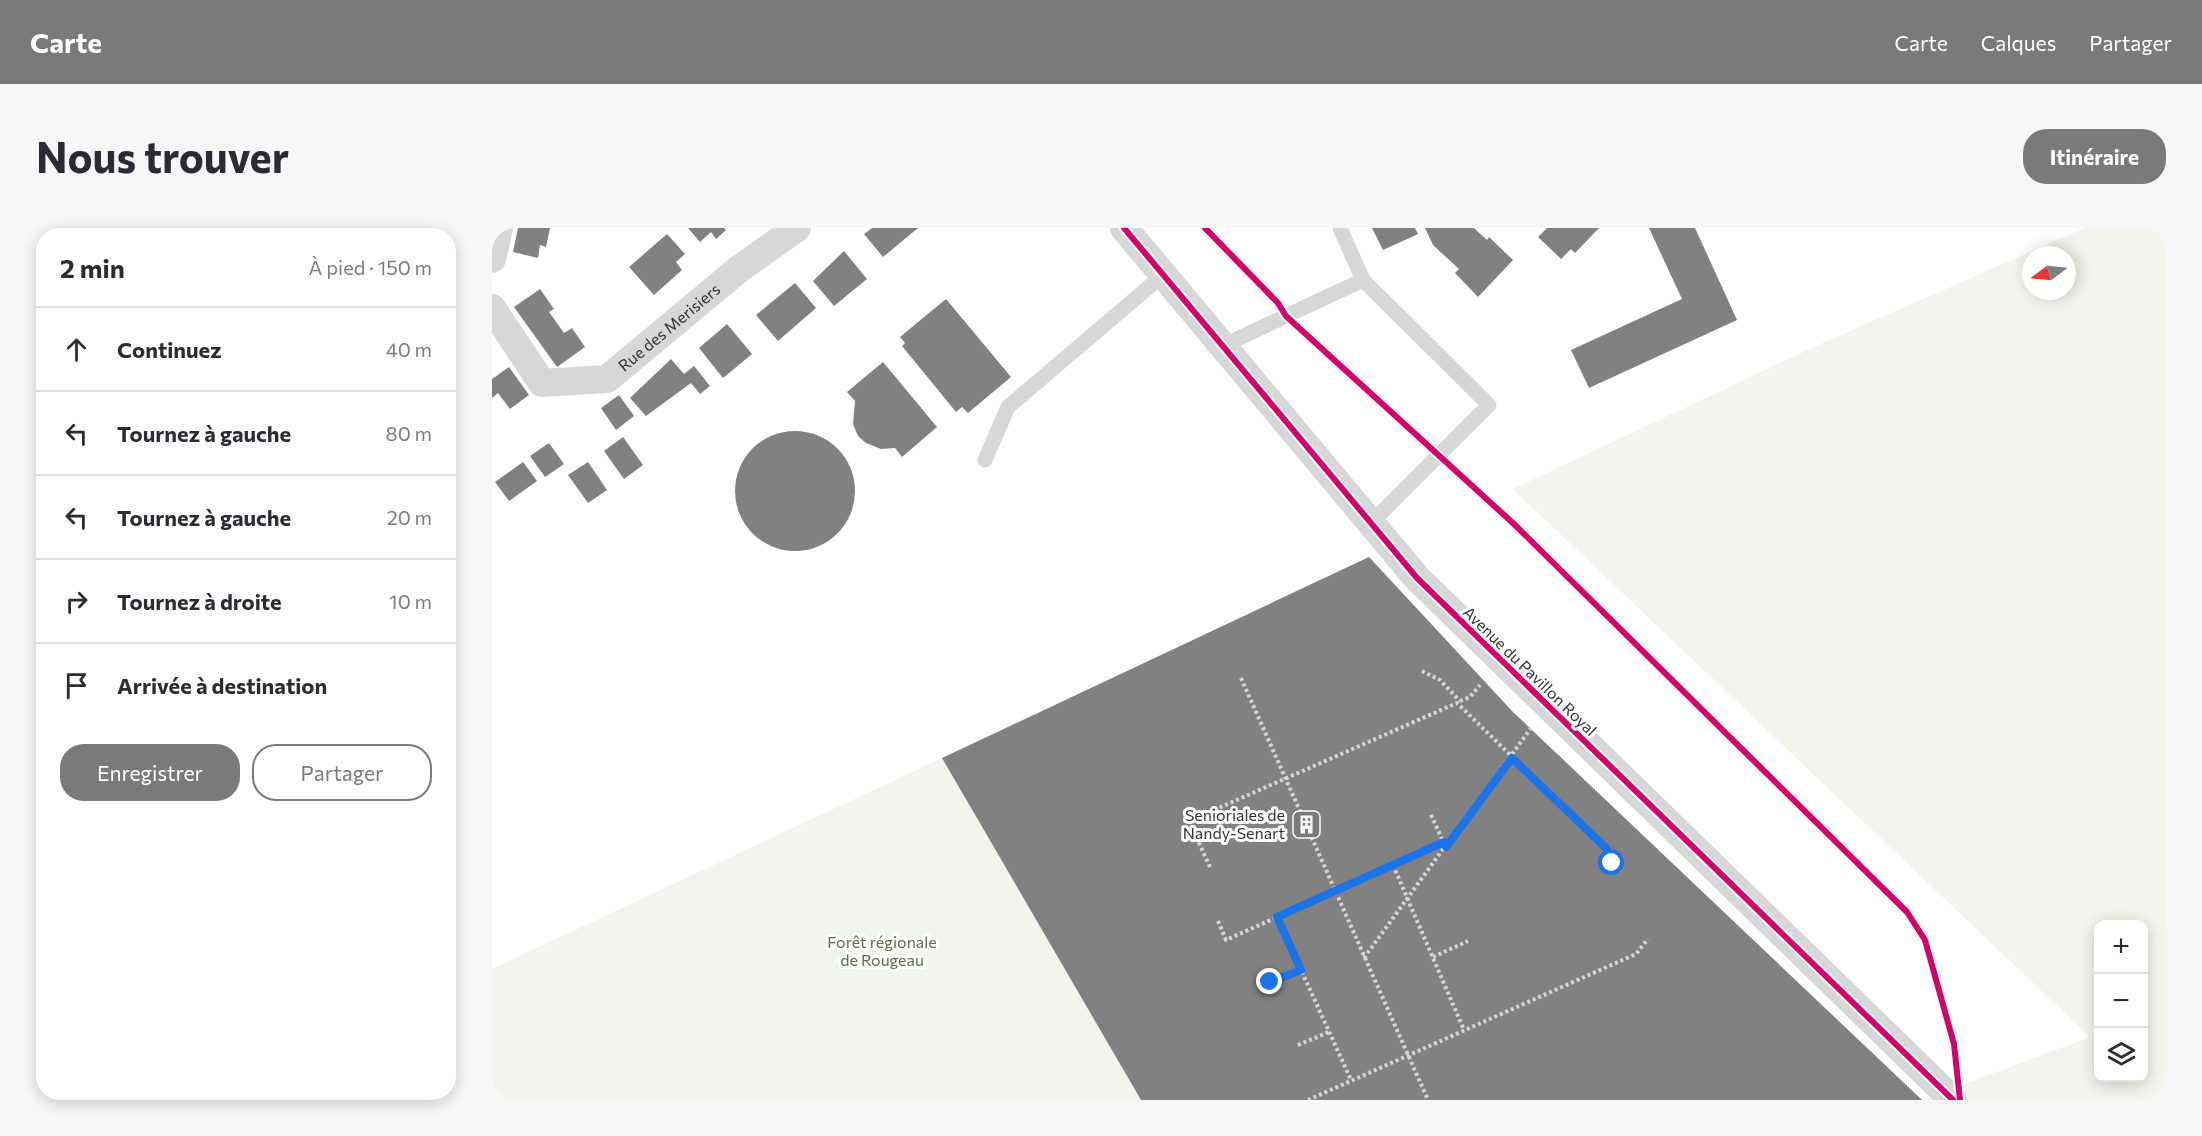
<!DOCTYPE html>
<html lang="fr">
<meta charset="utf-8">
<style>
:root{--surface:#fff;--page:#f7f7f7;--text:#2b2b33;--muted:#7c7c81;--line:#e1e1e2;--accent:#7a7a7a}
body{margin:0;font-family:Commissioner,sans-serif;background:var(--page);color:var(--text)}
.controls{position:absolute;right:18px;bottom:18px;display:grid;overflow:hidden;border-radius:12px;box-shadow:0 3px 15px #0003}
.controls button{width:54px;height:54px;display:grid;place-items:center;padding:0;border:0;border-bottom:2px solid var(--line);background:var(--surface);color:var(--text);font:30px sans-serif}
.compass{position:absolute;left:1530px;top:18px;width:54px;height:54px;border-radius:50%;background:var(--surface);box-shadow:0 3px 15px #0003;rotate:254deg}
.stop{position:absolute;width:18px;height:18px;margin:-14px;border:4px solid #1a73e8;border-radius:50%;background:#fff}
.stop.end{background:#1a73e8;border-color:#fff;box-shadow:0 2px 6px #0008}
.list{margin:0;padding:0;list-style:none}
h2{display:flex;justify-content:space-between;align-items:center;height:78px;margin:0;padding:0 24px;font-size:26px}
h2 small{font-size:20px;font-weight:400;color:var(--muted)}
.list li{display:grid;grid-template-columns:39px 1fr auto;gap:18px;align-items:center;box-sizing:border-box;height:84px;padding:0 24px;border-top:2px solid var(--line)}
.list b{display:block;font-size:22px;white-space:nowrap}
.list em{font-size:20px;font-style:normal;color:var(--muted)}
.actions{display:flex;gap:12px;padding:18px 24px}
.actions a{flex:1;padding:14px 0;border:2px solid var(--accent);border-radius:24px;text-align:center;font-size:21px;color:var(--accent)}
.actions .main{background:var(--accent);color:#fff}
.icon{flex:none;width:33px;height:33px;fill:none;stroke:currentColor;stroke-width:2;stroke-linecap:round;stroke-linejoin:round}
.map{position:relative;flex:none;width:1674px;height:872px;overflow:hidden;border-radius:24px}
header{display:flex;align-items:center;gap:36px;box-sizing:border-box;height:84px;padding:0 30px;background:var(--accent);color:#fff}
header strong{font-size:28px}
nav{display:flex;gap:33px;margin-inline-start:auto;font-size:21px}
.intro{display:flex;align-items:center;justify-content:space-between;box-sizing:border-box;height:144px;padding:0 36px}
h1{margin:0;font-size:42px}
.button{padding:15px 27px;border-radius:24px;background:var(--accent);color:#fff;font-size:21px;font-weight:700}
main{display:flex;gap:36px;padding:0 36px}
aside{flex:1;background:var(--surface);border-radius:24px;box-shadow:0 3px 15px #0003}
.map>svg:first-child{display:block}
.green{fill:#f1f5ed;fill-rule:evenodd}
.building{fill:#818181}
.lines{fill:none;stroke-linecap:round;stroke-linejoin:round}
.path{stroke:#d6d6d6;stroke-width:4;stroke-dasharray:3 3;stroke-linecap:butt}
.lane{stroke:#d7d7d7;stroke-width:15}
.street{stroke:#d7d7d7;stroke-width:28}
.cycleway-casing{stroke:#fff;stroke-width:10}
.cycleway{stroke:#d6006c;stroke-width:6}
.route{stroke:#1a73e8;stroke-width:8}
.labels{text-anchor:middle;stroke-width:6;stroke-linejoin:round;paint-order:stroke}
.street-label{font-size:16px;fill:#333;stroke:#fff}
.poi-label{font-size:16px;fill:#333;stroke:#fff;text-anchor:end}
.park-label{font-size:16px;fill:#56703f;stroke:#fff}
</style>
<header>
<strong>Carte</strong>
<nav><a>Carte</a><a>Calques</a><a>Partager</a></nav>
</header>
<div class="intro"><h1>Nous trouver</h1><a class="button">Itinéraire</a></div>
<main>
<aside>
<h2>2 min<small>À pied · 150 m</small></h2>
<ul class="list">
<li><svg class="icon" aria-label="ahead" viewBox="0 0 24 24"><path d="M12 20V5M6 11l6-6 6 6"/></svg><div><b>Continuez</b></div><em>40 m</em></li>
<li><svg class="icon" aria-label="left" viewBox="0 0 24 24"><path d="M17 20v-9H6M10 6l-5 5 5 5"/></svg><div><b>Tournez à gauche</b></div><em>80 m</em></li>
<li><svg class="icon" aria-label="left" viewBox="0 0 24 24"><path d="M17 20v-9H6M10 6l-5 5 5 5"/></svg><div><b>Tournez à gauche</b></div><em>20 m</em></li>
<li><svg class="icon" aria-label="right" viewBox="0 0 24 24"><path d="M7 20v-9h11M14 6l5 5-5 5"/></svg><div><b>Tournez à droite</b></div><em>10 m</em></li>
<li><svg class="icon" aria-label="arrive" viewBox="0 0 24 24"><path d="M6 21V4h12l-3 4 3 4H6"/></svg><div><b>Arrivée à destination</b></div></li>
</ul>
<div class="actions"><a class="main">Enregistrer</a><a>Partager</a></div>
</aside>
<div class="map">
<svg width="1674" height="872" viewBox="0 0 1674 872">
<rect width="100%" height="100%" fill="#fff"/>
<g class="green">
<path d="M1593,0h74l7,7v865h-244l168,-63 -577,-548 303,-143zM1539,27h36v36h-36zM1606,696h46v154h-46z"/>
<polygon points="450,530 649,872 0,872 0,741"/>
</g>
<g class="building">
<polygon points="26,0 58,0 54,19 48,17 46,30 21,24"/>
<polygon points="196,0 232,0 234,2 224,11 219,4 208,14"/>
<polygon points="380,0 426,0 391,29 372,6"/>
<polygon points="880,0 923,0 926,6 891,22"/>
<polygon points="933,0 982,0 995,12 997,9 1021,32 986,69 963,45 967,41 941,17"/>
<polygon points="1055,0 1107,0 1083,25 1079,21 1069,31 1046,9"/>
<polygon points="1157,0 1203,0 1245,92 1097,160 1079,122 1190,71"/>
<polygon points="175,6 193,26 184,34 190,42 162,67 137,39"/>
<polygon points="352,23 375,51 342,78 321,53"/>
<polygon points="303,55 324,80 286,113 264,87"/>
<polygon points="48,61 62,81 57,84 72,105 80,100 93,119 65,139 22,79"/>
<polygon points="454,71 519,149 476,185 470,179 464,184 410,118 413,115 408,109"/>
<polygon points="235,96 260,126 231,150 207,120"/>
<polygon points="179,131 192,146 202,138 218,158 208,166 199,155 154,188 138,170"/>
<polygon points="391,134 445,199 410,229 403,220 389,221 374,215 366,208 361,196 363,173 355,164"/>
<polygon points="17,139 37,167 18,181 6,165 0,170 0,151"/>
<polygon points="127,167 142,188 124,202 109,180"/>
<circle cx="303" cy="263" r="60"/>
<polygon points="131,209 151,237 132,251 112,223"/>
<polygon points="57,215 72,236 53,249 38,228"/>
<polygon points="31,234 45,253 17,273 3,254"/>
<polygon points="96,234 115,262 96,275 76,247"/>
<polygon points="877,329 1021,484 1430,872 649,872 450,530"/>
</g>
<g class="lines">
<g class="path">
<polyline points="930,443 948,452 968,473"/>
<polyline points="749,450 936,872"/>
<polyline points="968,473 978,469 988,457"/>
<polyline points="939,587 952,615"/>
<polyline points="901,637 972,802"/>
<polyline points="718,639 697,593 965,475 1114,620 1127,644"/>
<polyline points="785,689 859,852"/>
<polyline points="726,693 734,712 952,614"/>
<polyline points="941,729 976,713"/>
<polyline points="872,730 1039,500"/>
<polyline points="778,754 809,742"/>
<polyline points="806,817 837,804"/>
<polyline points="816,872 1144,726 1156,711"/>
</g>
<g class="lane">
<polyline points="848,0 871,52 997,177 879,295"/>
<polyline points="730,118 871,52"/>
<polyline points="493,232 516,179 671,47"/>
</g>
<g class="street">
<polyline points="632,0 925,350 1461,872"/>
<polyline points="0,31 7,0"/>
<path id="s1" d="M0,80l50,75 65,-4 132,-110 58,-41"/>
</g>
<defs>
<g id="cycleway">
<polyline points="632,0 925,350 1461,872"/>
<polyline points="713,0 786,75 794,88 1022,296 1415,684 1433,712 1462,816 1468,872"/>
</g>
</defs>
<use href="#cycleway" class="cycleway-casing"/>
<use href="#cycleway" class="cycleway"/>
</g>
<g class="lines">
<polyline class="route" points="778,754 809,742 785,689 952,614 954,619 1020,530 1114,620 1120,635"/>
</g>
<defs>
<symbol id="building-square" viewBox="-11 -11 22 22"><rect x="-9" y="-9" width="18" height="18" rx="4" fill="#7a7a7a" stroke="#fff"/><path d="M-4-6H4V6H1V3H-1V6H-4ZM-2.5-4.3h1.7v1.8h-1.7ZM.8-4.3h1.7v1.8H.8ZM-2.5-1h1.7V.8h-1.7ZM.8-1h1.7V.8H.8Z" fill="#fff"/></symbol>
</defs>
<g fill-rule="evenodd">
<use href="#building-square" x="798" y="580" width="33" height="33"/>
</g>
<g class="labels">
<g class="street-label">
<text dy="6" stroke="none"><textPath href="#s1" startOffset="236">Rue des Merisiers</textPath></text>
<text transform="translate(1038 443) rotate(44)" y="6">Avenue du Pavillon Royal</text>
</g>
<g class="poi-label">
<text x="793" y="593">Senioriales de<tspan x="793" dy="18">Nandy-Senart</tspan></text>
</g>
<g class="park-label">
<text x="390" y="720">Forêt régionale<tspan x="390" dy="18">de Rougeau</tspan></text>
</g>
</g>
</svg>
<div class="controls">
<button>+</button>
<button>−</button>
<button><svg class="icon" aria-label="layers" viewBox="0 0 24 24"><path d="M12 4l9 5-9 5-9-5zM3 14l9 5 9-5"/></svg></button>
</div>
<svg class="compass" viewBox="-18 -18 36 36"><path d="M0-13l5 13h-10z" fill="#e53935"/><path d="M0 13l5-13h-10z" fill="#7c7c81"/></svg>
<div class="stop" style="left:1120px;top:635px"></div>
<div class="stop end" style="left:778px;top:754px"></div>
</div>
</main>
